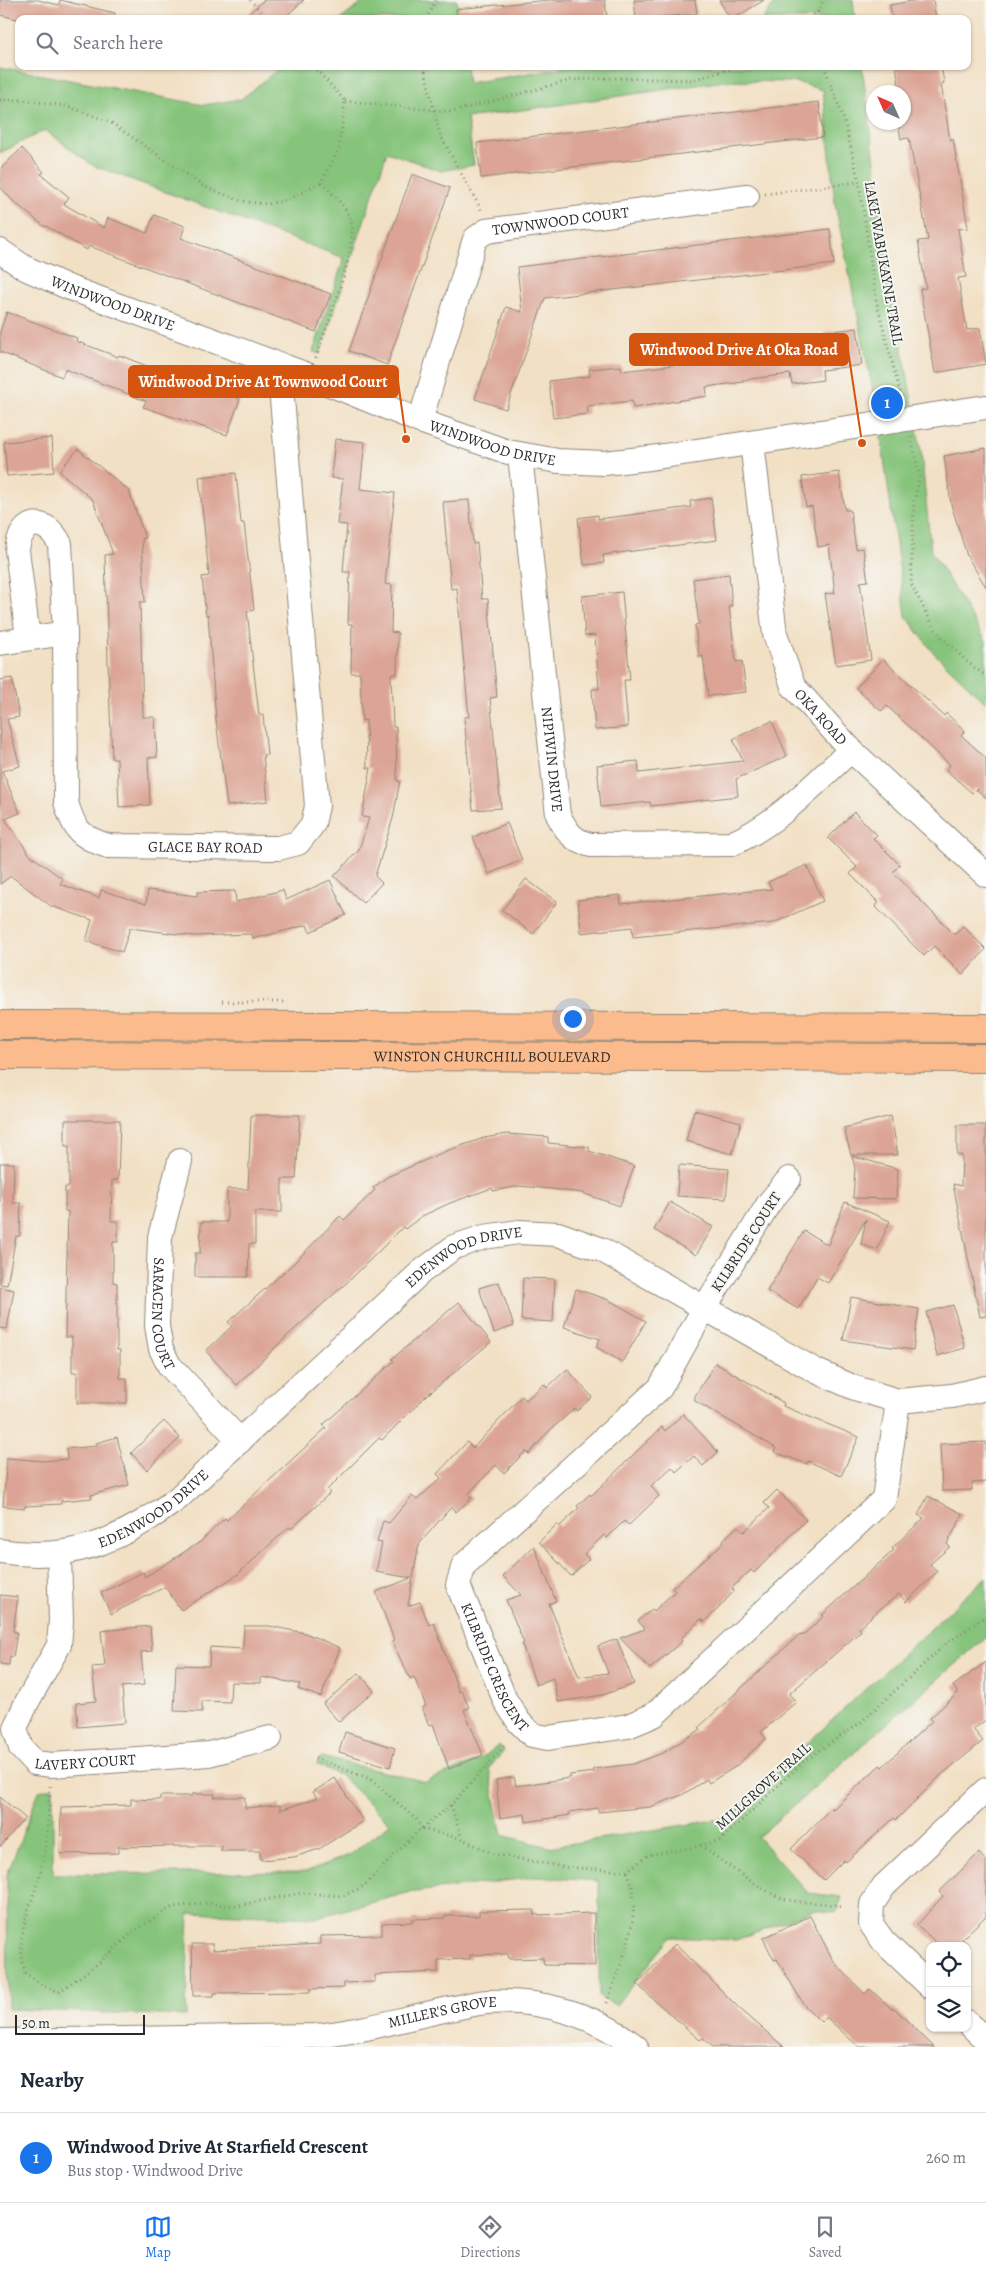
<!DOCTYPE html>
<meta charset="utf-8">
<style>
:root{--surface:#fff;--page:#f2f2f3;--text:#1f2937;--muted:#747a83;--line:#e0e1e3;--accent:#1a73e8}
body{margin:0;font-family:Alegreya,serif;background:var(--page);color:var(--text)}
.controls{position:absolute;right:15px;bottom:15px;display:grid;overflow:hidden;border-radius:10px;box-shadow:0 1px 4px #0004}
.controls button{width:45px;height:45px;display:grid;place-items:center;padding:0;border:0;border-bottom:1px solid var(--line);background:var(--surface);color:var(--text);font:25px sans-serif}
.compass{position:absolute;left:866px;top:85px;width:45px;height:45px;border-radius:50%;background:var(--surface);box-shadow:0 1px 4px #0004;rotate:315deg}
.scale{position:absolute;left:15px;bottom:12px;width:130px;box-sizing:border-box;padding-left:5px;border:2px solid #2b2b2b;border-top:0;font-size:14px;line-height:18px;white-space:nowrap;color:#2b2b2b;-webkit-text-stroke:4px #f6f6f2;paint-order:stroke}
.you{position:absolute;left:572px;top:1018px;width:18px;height:18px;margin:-12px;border:4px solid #fff;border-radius:50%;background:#1a73e8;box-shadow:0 0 0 8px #1a73e833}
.badge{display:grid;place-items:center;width:32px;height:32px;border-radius:50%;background:var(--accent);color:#fff;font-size:16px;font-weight:700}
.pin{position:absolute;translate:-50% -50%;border:2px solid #fff;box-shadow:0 1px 5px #0006}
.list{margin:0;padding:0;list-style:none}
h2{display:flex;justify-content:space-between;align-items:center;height:65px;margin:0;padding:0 20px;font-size:21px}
h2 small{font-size:16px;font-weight:400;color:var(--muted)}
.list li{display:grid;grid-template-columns:32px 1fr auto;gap:15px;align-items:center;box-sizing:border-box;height:90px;padding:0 20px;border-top:1px solid var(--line)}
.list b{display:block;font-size:19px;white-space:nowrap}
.list p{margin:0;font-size:16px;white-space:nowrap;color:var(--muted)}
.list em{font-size:16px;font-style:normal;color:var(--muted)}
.icon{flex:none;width:28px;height:28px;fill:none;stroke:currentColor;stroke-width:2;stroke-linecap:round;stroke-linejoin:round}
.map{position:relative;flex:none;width:986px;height:2047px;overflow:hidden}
.search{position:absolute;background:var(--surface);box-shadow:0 1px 4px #0004;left:15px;right:15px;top:15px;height:55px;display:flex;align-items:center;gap:12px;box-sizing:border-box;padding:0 18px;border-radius:10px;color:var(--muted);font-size:19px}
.sheet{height:155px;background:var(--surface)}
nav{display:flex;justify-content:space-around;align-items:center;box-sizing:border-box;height:70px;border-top:1px solid var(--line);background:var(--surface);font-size:14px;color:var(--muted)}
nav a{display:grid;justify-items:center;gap:2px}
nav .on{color:var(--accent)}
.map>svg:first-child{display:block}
.built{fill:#f2d5be}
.green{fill:#86c47b;stroke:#587853}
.building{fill:#dba494}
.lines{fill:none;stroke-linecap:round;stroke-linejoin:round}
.minor-casing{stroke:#8e8678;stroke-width:26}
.major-casing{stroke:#8e8678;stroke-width:30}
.path{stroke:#8e8678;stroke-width:3;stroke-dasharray:1 4;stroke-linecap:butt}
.minor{stroke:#fff;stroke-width:24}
.major{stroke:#fbbb8c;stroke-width:28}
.labels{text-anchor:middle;stroke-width:4;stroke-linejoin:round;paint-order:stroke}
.street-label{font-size:15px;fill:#2b2b2b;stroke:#f6f6f2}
.leader{fill:none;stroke:#d5540f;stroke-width:2}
.callout-dot{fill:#d5540f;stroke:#f6f6f2;stroke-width:2}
.callout{fill:#d5540f;stroke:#d5540f;stroke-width:2}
.callout-label{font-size:16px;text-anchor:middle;font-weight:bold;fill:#fff}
</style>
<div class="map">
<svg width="986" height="2047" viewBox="0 0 986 2047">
<rect width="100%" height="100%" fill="#f6f6f2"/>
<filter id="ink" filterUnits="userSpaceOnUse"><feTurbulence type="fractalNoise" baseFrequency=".02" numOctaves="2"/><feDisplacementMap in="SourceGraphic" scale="10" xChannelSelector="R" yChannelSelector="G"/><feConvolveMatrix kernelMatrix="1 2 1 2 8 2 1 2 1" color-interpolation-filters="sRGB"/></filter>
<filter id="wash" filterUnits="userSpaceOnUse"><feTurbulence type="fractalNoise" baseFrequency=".0096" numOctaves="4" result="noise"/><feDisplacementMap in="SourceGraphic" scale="20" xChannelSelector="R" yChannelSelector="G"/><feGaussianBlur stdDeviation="1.12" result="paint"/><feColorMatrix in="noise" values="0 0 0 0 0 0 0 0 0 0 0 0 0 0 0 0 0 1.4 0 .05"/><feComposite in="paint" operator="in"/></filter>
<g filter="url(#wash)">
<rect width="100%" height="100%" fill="#f2e0c4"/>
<polygon class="built" points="0,1874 7,1875 8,2009 0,2009"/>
<g class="green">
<polygon points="366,0 457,0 460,19 341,19"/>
<polygon points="777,0 853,0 855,19 763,19"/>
<polygon points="282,66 466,66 468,83 573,66 862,66 893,295 921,451 931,551 986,641 986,703 933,652 906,616 878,416 835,204 823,90 796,82 725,81 467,118 474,165 441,171 387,152 320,354 313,352 344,258 92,165 45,130 0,153 0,67 204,105 241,99"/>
<polygon points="986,1577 986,1637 758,1837 808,1893 842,1897 836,1913 814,1910 736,1940 671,1937 616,2005 599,1997 599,1881 536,1877 407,1893 314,1918 189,1913 186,2016 8,2009 7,1875 39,1791 53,1788 53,1874 305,1872 349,1855 390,1824 341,1776 317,1764 321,1757 426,1782 481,1759 499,1745 504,1751 489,1768 502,1835 549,1847 727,1818"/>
</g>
<g id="blocks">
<g class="building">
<polygon points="0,0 38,0 59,5 60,0 115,13 114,19 17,19 0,15"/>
<polygon points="264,0 304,0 283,19 242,19"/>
<polygon points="549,0 605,0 607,19 457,19 456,9"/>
<polygon points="634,0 695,0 697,14 636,19"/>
<polygon points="719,0 764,0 733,19 730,19"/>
<polygon points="917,0 933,0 936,19 892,19 890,5"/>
<polygon points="896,66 941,66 944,83 941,84 950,140 953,139 968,228 958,229 966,277 958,278 967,330 980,328 986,364 935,373 920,289 926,288 918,241 928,240 909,138 901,139 898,122 904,122 904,90 900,91"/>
<polygon points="819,102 823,137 481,178 477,143"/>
<polygon points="22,148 44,172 41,174 69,197 64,204 104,228 108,218 147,233 154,215 185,226 181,238 331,294 316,332 89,246 87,250 46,226 45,227 13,201 0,187 0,169"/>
<polygon points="412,174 450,188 387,365 349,351"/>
<polygon points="830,229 834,264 545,298 506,409 475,399 506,307 522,312 517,267"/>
<polygon points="7,312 77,338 76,341 118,357 119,355 157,370 158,368 240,399 227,435 143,407 146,401 65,369 62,377 0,352 0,331"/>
<polygon points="857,328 862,365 822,370 823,380 792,384 790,374 742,380 743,382 706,387 707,396 633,408 632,401 587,406 588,414 553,418 549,381 590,376 589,369 621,366 622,371 707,361 706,348 780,340 781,347 826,342 825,332"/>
<polygon points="52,438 54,472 7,476 4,442"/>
<polygon points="335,439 365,442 360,489 395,493 385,584 392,585 391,632 398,633 397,674 391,674 393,727 396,727 397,781 400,781 393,818 375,876 382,883 363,903 334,876 359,850 369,818 362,817 371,768 367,768 366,720 362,721 360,673 351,673 352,624 348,624 350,572 343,572 347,525 337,524 343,479 331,478"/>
<polygon points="986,448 986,587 967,556 951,504 944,456"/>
<polygon points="78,449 129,491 145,538 142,539 145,602 140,602 143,717 155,717 157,757 148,758 150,805 119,807 117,759 112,759 108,663 105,555 113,554 93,500 59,471"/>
<polygon points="839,472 845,510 850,510 856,549 863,548 868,581 860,582 871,660 836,665 825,594 835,593 829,545 818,547 812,506 806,507 802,477"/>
<polygon points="236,473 241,523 244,523 254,610 247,611 259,715 263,715 267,755 263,755 268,801 227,806 216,720 208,615 206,616 202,577 209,576 199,477"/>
<polygon points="711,498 717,540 603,555 604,563 584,565 578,518 598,515 598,519 691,507 690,501"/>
<polygon points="469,500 473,544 477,543 482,599 488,599 497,697 490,698 501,808 473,810 464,717 469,717 462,644 457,588 451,589 443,502"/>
<polygon points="729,574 732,606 729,606 736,662 742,661 746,692 708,696 703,656 699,657 695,625 699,624 693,579"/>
<polygon points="622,592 630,680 624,680 628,727 595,730 592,689 599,689 595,635 585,636 582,596"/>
<polygon points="883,659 944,716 946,713 965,731 961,735 986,758 986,798 976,789 972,793 946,770 950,765 887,706 881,711 856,688"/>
<polygon points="12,678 19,717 7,719 20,766 2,771 20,813 5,819 30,855 63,879 60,884 99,898 101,890 146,904 148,890 197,896 197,892 235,891 236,902 283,890 286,900 330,880 346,915 310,932 307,925 253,939 252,934 193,936 130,928 122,952 86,941 92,920 51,906 11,876 0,884 0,680"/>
<polygon points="772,721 787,756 736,779 738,796 651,806 650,802 601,807 597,765 638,761 639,773 743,761 733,739"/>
<polygon points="854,812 877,835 873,838 900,865 893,872 922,902 955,935 963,926 986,949 963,975 934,946 924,956 875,906 879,903 850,874 857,867 828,838"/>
<polygon points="507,823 522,860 489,874 473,837"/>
<polygon points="807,865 823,901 773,923 633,937 632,927 581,933 578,900 620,895 621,904 772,889 768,882"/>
<polygon points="526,879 557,902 533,934 502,910"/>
<polygon points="694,1110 741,1122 732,1154 686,1141"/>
<polygon points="251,1115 300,1115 296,1179 282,1179 282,1212 255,1212 255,1244 249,1244 248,1277 195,1277 195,1253 200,1253 201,1222 227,1222 227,1189 248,1189"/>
<polygon points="891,1116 898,1155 851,1155 844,1128"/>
<polygon points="65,1120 120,1120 118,1180 112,1180 111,1221 118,1221 118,1242 113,1242 113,1282 117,1283 117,1350 120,1350 120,1378 127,1378 127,1403 77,1403 77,1372 72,1372 72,1337 65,1337 68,1211 65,1211 65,1187 69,1187 69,1146 65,1146"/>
<polygon points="957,1125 986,1125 986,1316 980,1317 953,1184 961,1186 962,1155 957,1155"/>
<polygon points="507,1134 548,1137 548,1143 589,1147 589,1151 634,1166 620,1206 582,1193 551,1189 520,1186 493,1191 492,1188 450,1203 422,1216 405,1229 403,1227 352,1278 286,1337 237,1385 206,1351 232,1326 228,1322 295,1262 340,1216 344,1220 375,1190 373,1188 387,1177 446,1151 484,1138"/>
<polygon points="852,1156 898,1169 896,1199 853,1198 855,1168"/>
<polygon points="0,1163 14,1163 13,1203 21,1203 20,1236 16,1236 7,1285 0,1284"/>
<polygon points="679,1165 729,1169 726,1199 677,1196"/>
<polygon points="670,1202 713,1227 696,1255 654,1230"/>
<polygon points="845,1202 890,1221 877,1250 861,1244 866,1219 828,1283 817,1277 798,1309 767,1291 804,1231 828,1245"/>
<polygon points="523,1278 555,1279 553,1322 521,1320"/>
<polygon points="499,1282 514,1326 494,1333 479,1288"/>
<polygon points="0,1287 14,1290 7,1329 0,1328"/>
<polygon points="576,1289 609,1300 646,1321 622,1362 596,1347 600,1339 564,1327"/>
<polygon points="851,1297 919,1309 913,1350 843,1340"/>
<polygon points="459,1302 491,1342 426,1396 382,1440 379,1438 327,1490 330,1493 291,1529 289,1527 237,1575 181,1610 165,1587 111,1614 101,1593 143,1572 145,1577 200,1542 225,1518 227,1520 326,1428 323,1425 394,1361 392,1359"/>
<polygon points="953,1305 965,1348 937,1356 926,1312"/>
<polygon points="715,1363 784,1403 783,1406 859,1437 841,1476 808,1461 807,1464 774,1452 776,1448 695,1401 695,1396"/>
<polygon points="567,1369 592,1397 577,1411 575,1408 547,1433 529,1454 526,1451 504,1473 496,1465 468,1494 472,1498 456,1512 451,1507 420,1543 418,1549 408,1606 420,1602 429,1625 434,1623 459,1692 462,1691 469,1708 464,1710 483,1755 449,1769 433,1724 429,1725 422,1708 426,1706 414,1677 410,1679 392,1641 394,1640 376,1592 411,1578 376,1572 382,1543 377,1542 383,1521 389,1523 412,1496 417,1500 441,1478 437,1474 467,1442 473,1448 522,1396 526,1400 544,1384 547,1388"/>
<polygon points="683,1414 718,1452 703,1466 694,1456 676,1472 672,1467 651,1486 659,1496 629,1525 624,1521 607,1538 604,1535 584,1554 589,1559 571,1576 539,1542 557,1524 559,1527 579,1508 577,1506 590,1494 591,1496 662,1427 665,1431"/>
<polygon points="164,1421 180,1438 147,1470 131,1453"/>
<polygon points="117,1437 129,1485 91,1495 92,1498 61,1501 61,1504 25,1506 25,1508 3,1506 7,1458 43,1461 67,1459 66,1449 96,1446 96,1443"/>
<polygon points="986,1442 986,1482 972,1483 972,1490 942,1491 940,1444"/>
<polygon points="777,1490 806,1520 754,1573 751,1570 732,1588 734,1591 717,1610 704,1622 701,1619 680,1639 682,1641 650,1669 620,1638 645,1629 638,1621 652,1609 654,1611 675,1591 672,1588 724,1542 723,1540 738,1526 744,1532 769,1508 764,1503"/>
<polygon points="928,1496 963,1514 947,1544 950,1547 930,1564 937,1572 906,1602 899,1594 880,1609 859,1628 861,1631 789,1694 796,1702 761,1732 766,1739 735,1767 709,1783 707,1779 682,1795 650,1807 598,1812 598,1808 569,1812 570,1815 526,1822 525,1814 500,1818 496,1780 514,1777 516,1786 570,1778 570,1775 594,1772 593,1769 633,1764 663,1753 701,1729 699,1727 787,1646 800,1634 802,1636 824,1616 822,1615 894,1550 892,1548 924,1518 918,1515"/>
<polygon points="534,1546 556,1601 549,1604 579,1677 608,1673 598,1646 617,1639 634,1684 603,1695 558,1702 553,1678 536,1685 522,1644 524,1643 506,1600 521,1595 503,1576"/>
<polygon points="0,1595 18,1597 13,1631 17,1632 13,1657 10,1656 9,1665 0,1664"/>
<polygon points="150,1626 152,1651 141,1652 144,1685 122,1687 125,1723 78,1727 76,1703 96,1701 92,1667 105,1666 101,1631"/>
<polygon points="244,1626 269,1626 305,1633 340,1648 321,1697 298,1689 300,1684 261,1677 261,1683 231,1682 230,1702 202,1701 202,1712 174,1711 176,1665 209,1666 210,1647 243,1649"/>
<polygon points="986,1662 986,1720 973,1729 983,1741 940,1776 896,1820 894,1818 846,1862 844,1860 824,1880 791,1849 832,1807 833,1809 880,1765 882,1767 932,1721 930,1718 958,1693 953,1686"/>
<polygon points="359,1673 374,1691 339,1722 323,1704"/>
<polygon points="345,1732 395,1748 390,1767 339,1752"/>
<polygon points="335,1778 363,1821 319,1849 294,1857 261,1860 260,1851 221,1851 222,1846 184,1846 118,1847 118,1853 60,1854 61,1807 131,1805 131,1799 160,1800 160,1796 192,1796 192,1794 215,1794 214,1797 245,1797 245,1808 280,1805 280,1810 317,1798 313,1792"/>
<polygon points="0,1797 25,1818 0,1847"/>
<polygon points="979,1853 986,1861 986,1916 962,1939 970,1946 940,1946 917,1925 943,1896 939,1892"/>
<polygon points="534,1910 534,1915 594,1913 595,1966 544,1965 543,1958 509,1959 508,1954 470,1955 470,1959 438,1960 438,1972 375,1975 375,1982 344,1983 344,1988 310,1989 310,1992 214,1993 214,1996 193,1996 192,1944 213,1944 213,1950 320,1944 320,1936 382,1935 382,1923 412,1922 412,1919 445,1918 445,1916 479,1916 479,1911"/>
<polygon points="810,1916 834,1962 865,1994 870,1989 892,2009 893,2007 934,2047 859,2047 826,2017 821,2022 804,2005 777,1959 774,1960 763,1938"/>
<polygon points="675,1944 740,2009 784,2047 713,2047 703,2038 700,2040 652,1998 637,1984"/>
</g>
</g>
</g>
<g filter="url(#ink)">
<use href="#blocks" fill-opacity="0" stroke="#8e8678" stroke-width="1"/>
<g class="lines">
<defs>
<g id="minor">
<path id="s1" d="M0,251l25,17 45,20 240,88 110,45 88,31 50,9 46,2 46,-5 336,-51"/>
<path id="s2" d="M420,421l55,-182 11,-8 261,-35"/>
<path id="s3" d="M752,443l23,191 18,52 58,64 135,125"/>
<path id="s4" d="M520,455l38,360c9,17 15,26 33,30l140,-1c48,-21 82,-59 120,-94"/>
<path id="s5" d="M28,638l-11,-88c4,-32 29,-34 43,-6l5,89 1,169c8,28 14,35 42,44l170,2 20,-5 15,-19 4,-18 -38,-442"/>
<polyline points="0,643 65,633"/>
<path id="s6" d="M180,1161l-20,76 -3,89 4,23 8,16 71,76"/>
<path id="s7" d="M789,1179l-20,24 -64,104 -45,81 -196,177 -6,20 47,115 14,22 13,13 16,3 80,-12 26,-11 230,-216 14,-98"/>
<path id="s8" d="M0,1551c70,12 122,-11 177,-52l244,-227 33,-25 30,-10 35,-5 39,2 44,16 214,121 39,17 43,13 54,-5 34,-8"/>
<path id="s9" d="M59,1555l2,66 -2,24 -32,57 -12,26 6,20 14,15 17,2 157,-11 61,-16"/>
<polyline points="930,1986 884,1942 871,1924 872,1904 884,1886 986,1790"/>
<polyline points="967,2022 986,2040"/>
<path id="s10" d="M0,2041l315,-5c46,-4 89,-18 134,-27 12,-2 25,-6 38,-7 54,-3 107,12 149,45"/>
</g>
<g id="major">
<polyline points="0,1025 986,1028"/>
<path id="s11" d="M0,1055l986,3"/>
</g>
</defs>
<use href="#minor" class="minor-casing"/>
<use href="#major" class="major-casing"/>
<g class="path">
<polyline points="250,0 268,19"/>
<polyline points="818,11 819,19"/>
<polyline points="426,19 436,0"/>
<polyline points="810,19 818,11 824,0"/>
<polyline points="313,66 345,101"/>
<polyline points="424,66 439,133 483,213"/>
<polyline points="824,66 844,120 859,182 877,304 902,400"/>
<polyline points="0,100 22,100 67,106 110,122 203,186 241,201 267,204 287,200 321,182 339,149 345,101"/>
<polyline points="345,101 452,112 571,80 615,78 692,80 741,66"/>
<polyline points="765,194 859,182"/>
<path d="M316,358c9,-28 43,-112 35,-137 -5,-15 -19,-28 -30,-39"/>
<polyline points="911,437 920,477 914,501 911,584 936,631 966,661 986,676"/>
<polyline points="222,1002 283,1002"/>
<polyline points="315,1758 370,1779 416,1819 422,1829"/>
<path d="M50,1786c-2,26 -2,55 -8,80 -9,41 -29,64 -17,107l17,12 17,7 41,-30 34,-31 38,-24 34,-4 29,3 67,-13 41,3 21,-10 52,-53 35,-28 53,-59"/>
<polyline points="451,1805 462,1839"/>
<polyline points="422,1829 462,1839 494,1854 564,1867 627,1871 648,1855 691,1848 721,1840 804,1761 861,1722 946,1644 986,1616"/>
<path d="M701,1845c17,14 64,48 83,54 19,5 38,2 57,8"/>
<path d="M607,2003c13,-40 39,-91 20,-132"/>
</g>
<use href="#minor" class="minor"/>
<use href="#major" class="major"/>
</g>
</g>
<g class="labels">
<g class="street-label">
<text dy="5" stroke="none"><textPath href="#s2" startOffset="279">TOWNWOOD COURT</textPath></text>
<text transform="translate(884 263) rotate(80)" y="5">LAKE WABUKAYNE TRAIL</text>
<text dy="5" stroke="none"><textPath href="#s1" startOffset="125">WINDWOOD DRIVE</textPath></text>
<text dy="5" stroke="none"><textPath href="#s1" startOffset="530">WINDWOOD DRIVE</textPath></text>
<text dy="5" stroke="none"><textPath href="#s3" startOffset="289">OKA ROAD</textPath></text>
<text dy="5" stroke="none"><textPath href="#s4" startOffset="306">NIPIWIN DRIVE</textPath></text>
<text dy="5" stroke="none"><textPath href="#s5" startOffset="576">GLACE BAY ROAD</textPath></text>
<text dy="5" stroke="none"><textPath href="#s11" startOffset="492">WINSTON CHURCHILL BOULEVARD</textPath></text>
<text transform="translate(746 1242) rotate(-57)" y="5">KILBRIDE COURT</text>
<text dy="5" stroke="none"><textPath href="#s8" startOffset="570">EDENWOOD DRIVE</textPath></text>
<text dy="5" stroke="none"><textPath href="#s6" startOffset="156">SARACEN COURT</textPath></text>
<text dy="5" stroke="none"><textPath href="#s8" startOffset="165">EDENWOOD DRIVE</textPath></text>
<text dy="5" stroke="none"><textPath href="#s7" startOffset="621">KILBRIDE CRESCENT</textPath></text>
<text dy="5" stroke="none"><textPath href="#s9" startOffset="276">LAVERY COURT</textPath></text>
<text transform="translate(763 1786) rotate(-42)" y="5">MILLGROVE TRAIL</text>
<text dy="5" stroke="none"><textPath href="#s10" startOffset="445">MILLER'S GROVE</textPath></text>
</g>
</g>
<path class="leader" d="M862 443L848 350M406 439L398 381"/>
<g class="callout-dot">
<circle cx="862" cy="443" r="5"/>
<circle cx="406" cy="439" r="5"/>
</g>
<g class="callout">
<rect x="630" y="334" width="218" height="31" rx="5"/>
<rect x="129" y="366" width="269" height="31" rx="5"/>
</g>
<g class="callout-label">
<text x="739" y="355">Windwood Drive At Oka Road</text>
<text x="263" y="387">Windwood Drive At Townwood Court</text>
</g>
</svg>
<div class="controls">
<button><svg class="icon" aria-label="locate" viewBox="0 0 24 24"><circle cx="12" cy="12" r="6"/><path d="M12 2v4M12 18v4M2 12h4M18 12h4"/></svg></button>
<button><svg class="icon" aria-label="layers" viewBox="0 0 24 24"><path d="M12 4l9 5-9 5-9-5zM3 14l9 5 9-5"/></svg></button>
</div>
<svg class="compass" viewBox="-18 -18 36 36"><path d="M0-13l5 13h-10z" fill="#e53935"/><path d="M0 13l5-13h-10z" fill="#747a83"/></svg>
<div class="scale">50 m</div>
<div class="you"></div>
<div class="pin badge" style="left:887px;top:403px">1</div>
<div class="search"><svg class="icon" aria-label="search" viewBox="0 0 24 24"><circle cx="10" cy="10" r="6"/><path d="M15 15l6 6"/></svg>Search here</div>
</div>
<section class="sheet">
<h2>Nearby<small></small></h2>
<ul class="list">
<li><span class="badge">1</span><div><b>Windwood Drive At Starfield Crescent</b><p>Bus stop · Windwood Drive</p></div><em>260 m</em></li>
</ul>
</section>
<nav>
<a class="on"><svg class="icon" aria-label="map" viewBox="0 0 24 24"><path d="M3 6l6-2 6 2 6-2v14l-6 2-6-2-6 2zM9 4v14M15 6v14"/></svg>Map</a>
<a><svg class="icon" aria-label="directions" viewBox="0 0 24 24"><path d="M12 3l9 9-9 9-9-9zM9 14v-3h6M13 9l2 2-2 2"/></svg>Directions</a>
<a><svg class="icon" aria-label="saved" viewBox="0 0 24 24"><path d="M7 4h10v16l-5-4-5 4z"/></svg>Saved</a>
</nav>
